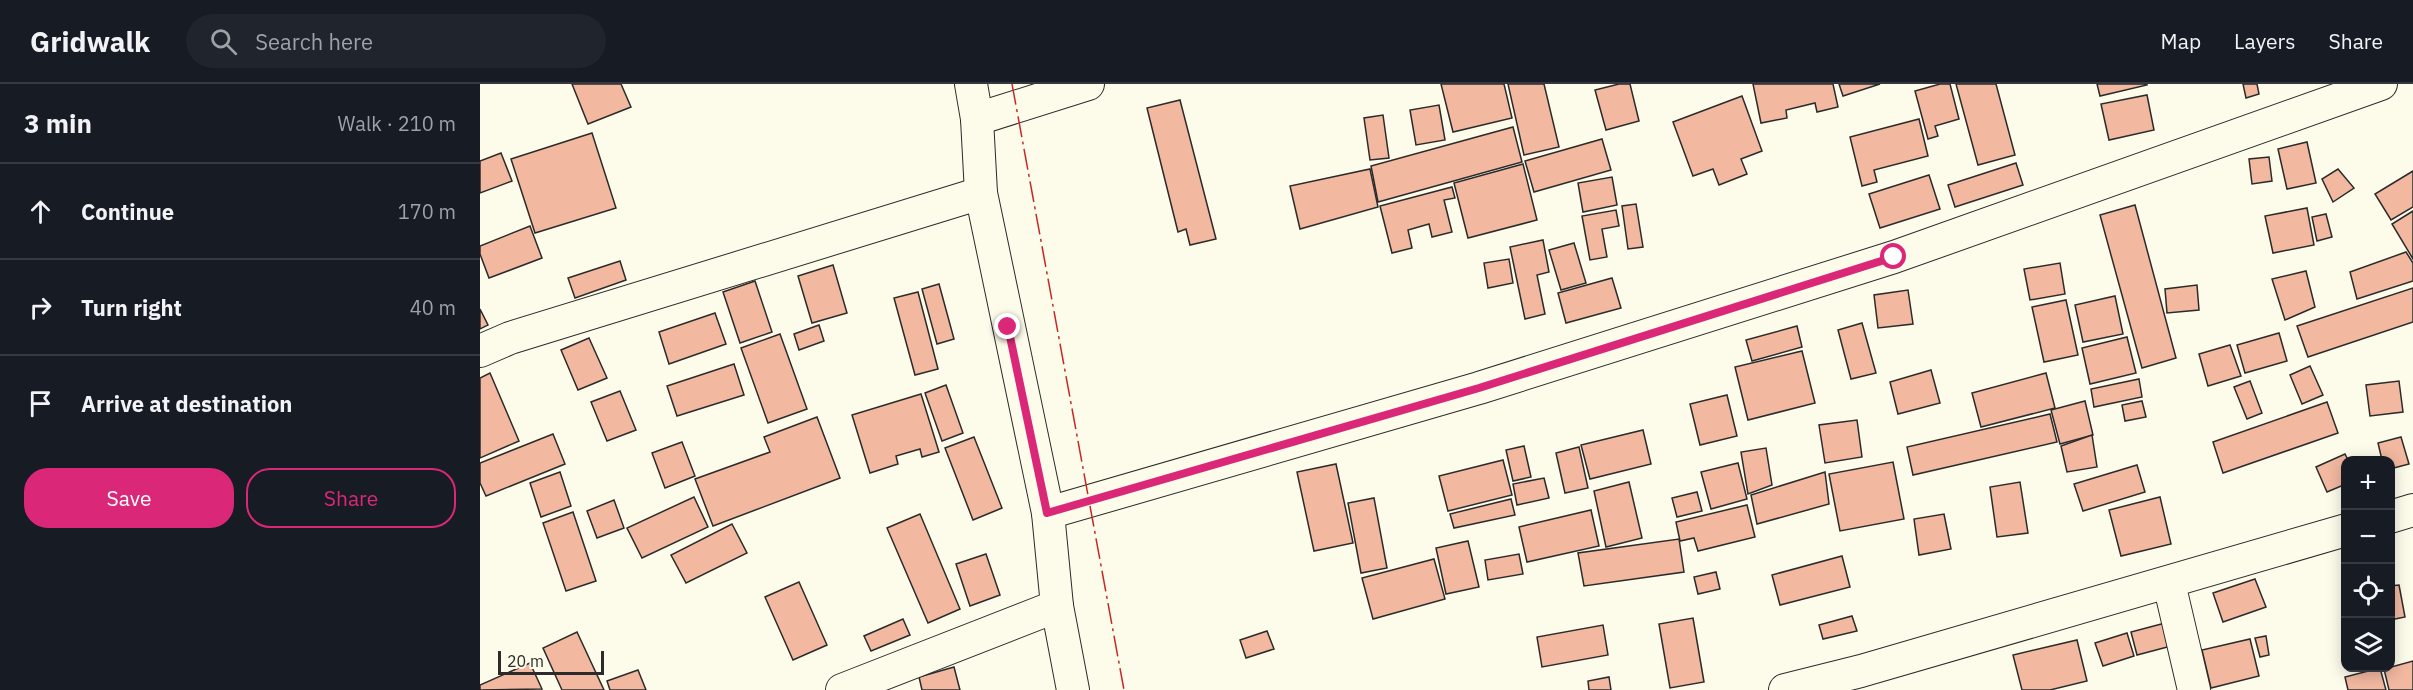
<!DOCTYPE html>
<meta charset="utf-8">
<style>
:root{--surface:#171b24;--page:#20242c;--text:#f1f3f6;--muted:#9ea1a6;--line:#363941;--accent:#db2777}
body{margin:0;font-family:"IBM Plex Sans",sans-serif;background:var(--page);color:var(--text)}
.controls{position:absolute;right:18px;bottom:18px;display:grid;overflow:hidden;border-radius:12px;box-shadow:0 3px 15px #0003}
.controls button{width:54px;height:54px;display:grid;place-items:center;padding:0;border:0;border-bottom:2px solid var(--line);background:var(--surface);color:var(--text);font:30px sans-serif}
.scale{position:absolute;left:18px;bottom:15px;width:106px;box-sizing:border-box;padding-left:6px;border:3px solid #2b2b2b;border-top:0;font-size:16px;line-height:21px;white-space:nowrap;color:#2b2b2b;-webkit-text-stroke:4px #fdfbea;paint-order:stroke}
.stop{position:absolute;width:18px;height:18px;margin:-14px;border:4px solid #db2777;border-radius:50%;background:#fff}
.stop.end{background:#db2777;border-color:#fff;box-shadow:0 2px 6px #0008}
.list{margin:0;padding:0;list-style:none}
h2{display:flex;justify-content:space-between;align-items:center;height:78px;margin:0;padding:0 24px;font-size:26px}
h2 small{font-size:20px;font-weight:400;color:var(--muted)}
.list li{display:grid;grid-template-columns:39px 1fr auto;gap:18px;align-items:center;box-sizing:border-box;height:96px;padding:0 24px;border-top:2px solid var(--line)}
.list b{display:block;font-size:22px;white-space:nowrap}
.list em{font-size:20px;font-style:normal;color:var(--muted)}
.actions{display:flex;gap:12px;padding:18px 24px}
.actions a{flex:1;padding:14px 0;border:2px solid var(--accent);border-radius:24px;text-align:center;font-size:21px;color:var(--accent)}
.actions .main{background:var(--accent);color:#fff}
.icon{flex:none;width:33px;height:33px;fill:none;stroke:currentColor;stroke-width:2;stroke-linecap:round;stroke-linejoin:round}
.map{position:relative;flex:none;width:1933px;height:606px;overflow:hidden}
header{display:flex;align-items:center;gap:36px;box-sizing:border-box;height:84px;padding:0 30px;background:var(--surface);border-bottom:2px solid var(--line)}
header strong{font-size:28px}
nav{display:flex;gap:33px;margin-inline-start:auto;font-size:21px}
.search{width:420px;height:54px;background:var(--page);display:flex;align-items:center;gap:15px;box-sizing:border-box;padding:0 21px;border-radius:33px;color:var(--muted);font-size:22px}
main{display:flex}
aside{flex:1;background:var(--surface)}
.map>svg:first-child{display:block}
.building{fill:#f2b8a0;stroke:#2b2b2b;stroke-width:1.5}
.lines{fill:none;stroke-linecap:round;stroke-linejoin:round}
.minor-casing{stroke:#2b2b2b;stroke-width:34}
.minor{stroke:#fdfbea;stroke-width:32}
.power{stroke:#c62828;stroke-width:1.5;stroke-dasharray:21 4.5 3 4.5;stroke-linecap:butt}
.route{stroke:#db2777;stroke-width:8}
</style>
<header>
<strong>Gridwalk</strong>
<div class="search"><svg class="icon" aria-label="search" viewBox="0 0 24 24"><circle cx="10" cy="10" r="6"/><path d="M15 15l6 6"/></svg>Search here</div>
<nav><a>Map</a><a>Layers</a><a>Share</a></nav>
</header>
<main>
<aside>
<h2>3 min<small>Walk · 210 m</small></h2>
<ul class="list">
<li><svg class="icon" aria-label="ahead" viewBox="0 0 24 24"><path d="M12 20V5M6 11l6-6 6 6"/></svg><div><b>Continue</b></div><em>170 m</em></li>
<li><svg class="icon" aria-label="right" viewBox="0 0 24 24"><path d="M7 20v-9h11M14 6l5 5-5 5"/></svg><div><b>Turn right</b></div><em>40 m</em></li>
<li><svg class="icon" aria-label="arrive" viewBox="0 0 24 24"><path d="M6 21V4h12l-3 4 3 4H6"/></svg><div><b>Arrive at destination</b></div></li>
</ul>
<div class="actions"><a class="main">Save</a><a>Share</a></div>
</aside>
<div class="map">
<svg width="1933" height="606" viewBox="0 0 1933 606">
<rect width="100%" height="100%" fill="#fdfbea"/>
<g class="building">
<polygon points="92,0 141,0 151,23 108,40"/>
<polygon points="961,0 1024,0 1032,34 973,48"/>
<polygon points="1028,0 1064,0 1079,63 1044,71"/>
<polygon points="1139,0 1150,0 1159,37 1126,46 1115,6"/>
<polygon points="1273,0 1353,0 1358,23 1337,28 1335,19 1306,26 1307,34 1281,39"/>
<polygon points="1359,0 1400,0 1363,12"/>
<polygon points="1460,0 1470,0 1479,35 1455,42 1458,52 1448,55 1435,7"/>
<polygon points="1476,0 1516,0 1535,71 1498,81"/>
<polygon points="1617,0 1667,0 1667,1 1620,12"/>
<polygon points="1763,0 1777,0 1779,10 1766,14"/>
<polygon points="1667,11 1674,46 1629,56 1621,20"/>
<polygon points="1262,12 1282,67 1261,75 1267,90 1239,101 1233,85 1213,92 1193,38"/>
<polygon points="700,16 736,155 710,161 706,145 698,148 667,24"/>
<polygon points="959,21 965,56 936,61 930,26"/>
<polygon points="903,31 909,74 890,76 884,34"/>
<polygon points="1439,35 1448,72 1394,86 1397,98 1382,102 1370,53"/>
<polygon points="1033,43 1042,78 898,118 891,82"/>
<polygon points="112,49 136,124 55,149 31,75"/>
<polygon points="1122,55 1131,86 1054,108 1045,77"/>
<polygon points="1827,58 1836,99 1807,105 1798,65"/>
<polygon points="21,69 32,97 0,109 0,77"/>
<polygon points="1789,73 1792,97 1772,100 1769,75"/>
<polygon points="1536,79 1543,101 1475,123 1468,101"/>
<polygon points="1043,80 1057,136 988,154 974,99"/>
<polygon points="890,85 898,123 820,145 810,102"/>
<polygon points="1858,85 1874,104 1853,118 1842,95"/>
<polygon points="1933,87 1933,123 1911,136 1895,110"/>
<polygon points="1449,91 1460,125 1400,144 1389,110"/>
<polygon points="1132,93 1137,121 1103,128 1098,99"/>
<polygon points="972,103 975,114 964,116 972,148 952,153 949,140 928,146 932,164 912,169 900,122"/>
<polygon points="1156,120 1163,163 1148,165 1142,122"/>
<polygon points="1655,121 1696,274 1662,284 1620,131"/>
<polygon points="1827,124 1834,161 1793,169 1785,132"/>
<polygon points="1136,126 1139,142 1122,145 1127,173 1110,176 1102,132"/>
<polygon points="1933,127 1933,175 1912,140"/>
<polygon points="1846,130 1852,153 1837,157 1832,133"/>
<polygon points="50,142 62,174 9,194 0,170 0,162"/>
<polygon points="1063,156 1069,188 1057,191 1065,230 1045,235 1030,163"/>
<polygon points="1094,159 1106,199 1081,206 1069,166"/>
<polygon points="1926,168 1933,179 1933,197 1877,215 1870,188"/>
<polygon points="1029,175 1033,199 1008,204 1004,179"/>
<polygon points="140,177 146,196 95,214 88,194"/>
<polygon points="1580,179 1585,210 1550,216 1544,185"/>
<polygon points="353,181 367,229 332,239 318,192"/>
<polygon points="1826,187 1835,223 1805,236 1792,195"/>
<polygon points="1132,194 1141,224 1086,239 1078,209"/>
<polygon points="275,197 292,248 260,259 243,208"/>
<polygon points="459,200 474,255 457,260 442,205"/>
<polygon points="1717,201 1719,226 1687,229 1685,205"/>
<polygon points="1933,204 1933,238 1828,273 1817,242"/>
<polygon points="1428,206 1433,240 1398,244 1394,211"/>
<polygon points="438,208 458,285 435,291 414,214"/>
<polygon points="1635,212 1643,250 1603,258 1595,221"/>
<polygon points="1586,216 1598,271 1564,278 1552,223"/>
<polygon points="0,225 8,241 0,245"/>
<polygon points="235,229 246,260 189,280 179,248"/>
<polygon points="1382,239 1396,289 1371,295 1358,246"/>
<polygon points="339,241 344,257 319,266 314,250"/>
<polygon points="1317,242 1322,263 1272,277 1266,256"/>
<polygon points="1799,249 1807,277 1765,289 1757,261"/>
<polygon points="300,250 327,325 288,339 261,264"/>
<polygon points="1647,253 1656,289 1610,300 1602,264"/>
<polygon points="109,254 127,294 98,306 81,266"/>
<polygon points="1750,261 1761,292 1728,302 1719,270"/>
<polygon points="1322,267 1335,319 1268,336 1255,283"/>
<polygon points="254,280 264,311 197,332 187,302"/>
<polygon points="1830,282 1843,311 1822,320 1810,291"/>
<polygon points="1451,286 1460,319 1418,330 1410,298"/>
<polygon points="10,289 39,357 0,374 0,294"/>
<polygon points="1566,289 1575,324 1501,343 1492,309"/>
<polygon points="1659,295 1662,313 1614,323 1611,305"/>
<polygon points="1770,297 1782,329 1767,335 1754,303"/>
<polygon points="1919,297 1923,328 1890,332 1886,301"/>
<polygon points="466,301 483,349 462,357 445,309"/>
<polygon points="140,307 156,346 127,357 111,318"/>
<polygon points="441,310 459,368 442,373 440,365 416,372 418,380 390,389 372,331"/>
<polygon points="1247,311 1257,352 1220,361 1210,320"/>
<polygon points="1605,317 1613,351 1580,360 1571,326"/>
<polygon points="1662,317 1666,333 1645,337 1642,321"/>
<polygon points="1847,318 1858,349 1743,389 1733,358"/>
<polygon points="1570,330 1577,358 1433,391 1427,363"/>
<polygon points="337,333 360,394 233,442 215,395 290,368 284,353"/>
<polygon points="1377,336 1382,373 1345,379 1339,341"/>
<polygon points="1163,346 1171,380 1110,395 1101,361"/>
<polygon points="73,350 85,380 6,412 0,399 0,379"/>
<polygon points="1612,351 1617,383 1587,388 1581,362"/>
<polygon points="494,353 522,424 493,436 465,364"/>
<polygon points="1921,353 1929,380 1910,385 1910,376 1902,376 1898,359"/>
<polygon points="202,358 215,392 185,404 172,369"/>
<polygon points="1044,362 1051,393 1033,397 1026,366"/>
<polygon points="1099,363 1108,404 1085,409 1076,369"/>
<polygon points="1286,364 1292,401 1268,410 1261,368"/>
<polygon points="1865,370 1868,376 1866,376 1866,400 1847,408 1836,383"/>
<polygon points="1023,376 1032,411 968,427 959,392"/>
<polygon points="1413,378 1424,435 1360,447 1349,390"/>
<polygon points="1258,379 1267,415 1231,425 1221,388"/>
<polygon points="856,380 873,459 834,467 817,388"/>
<polygon points="1657,381 1665,408 1603,427 1594,400"/>
<polygon points="80,388 91,422 61,433 50,399"/>
<polygon points="1345,388 1349,420 1277,440 1271,411"/>
<polygon points="1064,394 1069,414 1037,421 1033,400"/>
<polygon points="1149,398 1162,454 1126,463 1114,407"/>
<polygon points="1540,398 1548,449 1517,453 1510,403"/>
<polygon points="1217,408 1222,427 1197,433 1192,414"/>
<polygon points="214,413 228,443 162,474 147,444"/>
<polygon points="1680,413 1691,460 1641,472 1629,426"/>
<polygon points="894,414 907,484 881,489 868,419"/>
<polygon points="1031,415 1035,431 974,444 970,430"/>
<polygon points="134,416 144,444 117,454 107,427"/>
<polygon points="1267,421 1275,453 1218,467 1214,454 1200,457 1196,438"/>
<polygon points="1111,426 1119,462 1047,478 1039,443"/>
<polygon points="93,428 116,497 86,507 63,439"/>
<polygon points="440,430 480,525 448,539 407,444"/>
<polygon points="1464,430 1471,465 1439,471 1434,435"/>
<polygon points="252,440 267,469 206,499 191,471"/>
<polygon points="1199,455 1204,488 1104,502 1098,469"/>
<polygon points="988,457 999,503 966,510 956,464"/>
<polygon points="506,470 520,511 490,522 476,480"/>
<polygon points="1039,470 1043,490 1008,496 1005,476"/>
<polygon points="1362,472 1370,503 1300,521 1292,491"/>
<polygon points="954,475 965,515 893,535 882,494"/>
<polygon points="1236,488 1240,505 1218,510 1214,493"/>
<polygon points="1775,495 1786,523 1743,538 1733,509"/>
<polygon points="319,498 347,561 313,576 285,513"/>
<polygon points="1919,501 1925,533 1910,536 1910,502"/>
<polygon points="1372,532 1377,547 1343,555 1339,541"/>
<polygon points="1213,534 1224,598 1190,604 1179,540"/>
<polygon points="423,535 430,551 391,567 384,552"/>
<polygon points="1689,538 1695,561 1657,571 1651,548"/>
<polygon points="1123,541 1128,571 1062,583 1057,553"/>
<polygon points="787,547 794,565 766,574 760,556"/>
<polygon points="97,548 124,606 82,606 63,564"/>
<polygon points="1647,549 1654,572 1623,582 1615,559"/>
<polygon points="1786,552 1789,571 1780,573 1775,554"/>
<polygon points="1770,555 1779,592 1731,604 1722,566"/>
<polygon points="1597,556 1607,597 1570,606 1542,606 1533,571"/>
<polygon points="1933,577 1933,606 1909,606 1904,585"/>
<polygon points="50,579 62,605 0,606 0,601"/>
<polygon points="474,583 480,606 442,606 439,593"/>
<polygon points="1900,584 1906,606 1868,606 1865,593"/>
<polygon points="158,586 166,606 130,606 127,597"/>
<polygon points="1129,593 1131,606 1109,606 1108,597"/>
</g>
<g class="lines">
<defs>
<g id="minor">
<polyline points="491,0 497,35 501,109 568,429 577,522 593,606"/>
<polyline points="497,35 608,0"/>
<polyline points="0,267 30,254 501,109"/>
<polyline points="568,429 999,304 1414,173 1901,0"/>
<polyline points="1910,433 1933,426"/>
<polyline points="1689,499 1714,606"/>
<polyline points="362,606 577,522"/>
<polyline points="1305,606 1381,587 1866,446"/>
</g>
</defs>
<use href="#minor" class="minor-casing"/>
<use href="#minor" class="minor"/>
<polyline class="power" points="532,0 644,606"/>
</g>
<g class="lines">
<polyline class="route" points="528,243 567,429 999,304 1414,173"/>
</g>
</svg>
<div class="controls">
<button>+</button>
<button>−</button>
<button><svg class="icon" aria-label="locate" viewBox="0 0 24 24"><circle cx="12" cy="12" r="6"/><path d="M12 2v4M12 18v4M2 12h4M18 12h4"/></svg></button>
<button><svg class="icon" aria-label="layers" viewBox="0 0 24 24"><path d="M12 4l9 5-9 5-9-5zM3 14l9 5 9-5"/></svg></button>
</div>
<div class="scale">20 m</div>
<div class="stop" style="left:1414px;top:173px"></div>
<div class="stop end" style="left:528px;top:243px"></div>
</div>
</main>
